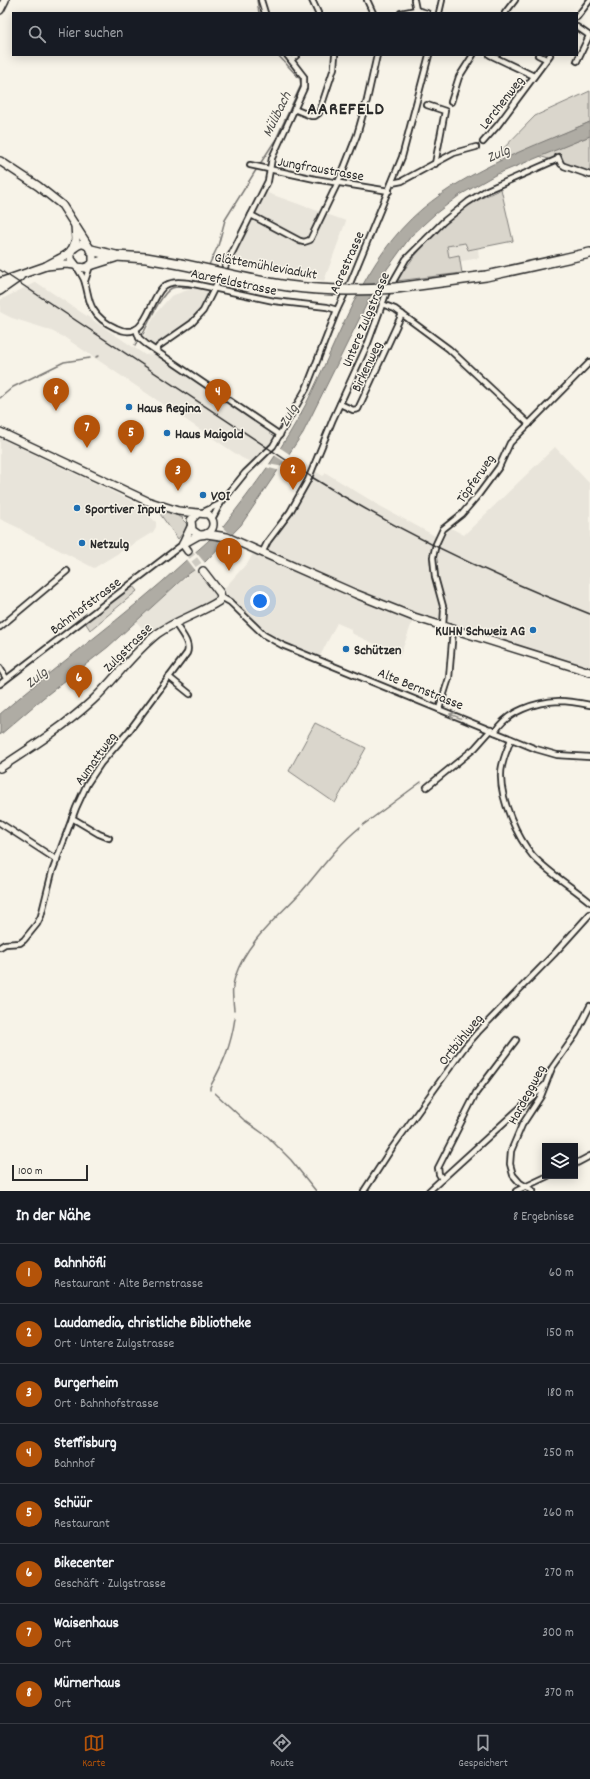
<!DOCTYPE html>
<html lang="de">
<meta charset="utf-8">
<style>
:root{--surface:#171b24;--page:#20242c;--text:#f1f3f6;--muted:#9ea1a6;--line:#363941;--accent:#b45309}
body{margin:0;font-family:Dekko,sans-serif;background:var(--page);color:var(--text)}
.controls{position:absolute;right:12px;bottom:12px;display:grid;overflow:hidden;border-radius:0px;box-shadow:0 2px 10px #0003}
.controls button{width:36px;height:36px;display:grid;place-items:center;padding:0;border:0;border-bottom:1px solid var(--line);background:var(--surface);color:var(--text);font:20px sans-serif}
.scale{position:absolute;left:12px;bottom:10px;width:76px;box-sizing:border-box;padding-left:4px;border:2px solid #2b2b2b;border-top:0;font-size:11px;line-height:14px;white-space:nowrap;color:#2b2b2b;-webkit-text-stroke:3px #f7f3e8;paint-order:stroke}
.you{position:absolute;left:260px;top:601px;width:14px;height:14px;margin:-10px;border:3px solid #fff;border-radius:50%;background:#1a73e8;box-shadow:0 0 0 6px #1a73e833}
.badge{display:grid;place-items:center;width:26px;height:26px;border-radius:50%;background:var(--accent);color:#fff;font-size:13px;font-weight:700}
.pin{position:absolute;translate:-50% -33px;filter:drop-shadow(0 1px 2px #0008)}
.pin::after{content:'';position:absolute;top:21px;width:14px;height:12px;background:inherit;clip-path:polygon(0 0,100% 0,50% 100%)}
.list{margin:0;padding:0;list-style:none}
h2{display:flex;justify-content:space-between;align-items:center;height:52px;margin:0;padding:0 16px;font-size:17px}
h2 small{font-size:13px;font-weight:400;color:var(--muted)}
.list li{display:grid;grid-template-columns:26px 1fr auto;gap:12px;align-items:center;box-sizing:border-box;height:60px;padding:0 16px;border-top:1px solid var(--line)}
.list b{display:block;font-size:15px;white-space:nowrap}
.list p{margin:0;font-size:13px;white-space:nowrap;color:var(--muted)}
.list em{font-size:13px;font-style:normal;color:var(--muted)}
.icon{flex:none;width:22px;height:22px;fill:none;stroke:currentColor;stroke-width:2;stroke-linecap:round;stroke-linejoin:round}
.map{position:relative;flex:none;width:590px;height:1191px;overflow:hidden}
.search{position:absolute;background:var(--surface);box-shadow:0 2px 10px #0003;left:12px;right:12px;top:12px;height:44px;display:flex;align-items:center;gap:10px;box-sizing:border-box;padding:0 14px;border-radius:0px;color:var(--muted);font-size:15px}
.sheet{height:532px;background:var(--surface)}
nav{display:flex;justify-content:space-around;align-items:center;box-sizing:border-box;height:56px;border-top:1px solid var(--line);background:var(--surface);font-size:11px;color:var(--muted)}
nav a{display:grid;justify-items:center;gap:2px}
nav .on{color:var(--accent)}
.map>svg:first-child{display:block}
.built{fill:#e8e4da}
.green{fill:#dad6cc;stroke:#82807c}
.water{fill:#afaca4;stroke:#7a7874}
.pier{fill:#f7f3e8}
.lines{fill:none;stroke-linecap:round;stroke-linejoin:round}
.stream{stroke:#7a7874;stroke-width:1.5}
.secondary-tunnel{stroke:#cecbc2;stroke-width:7;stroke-dasharray:7 3.5;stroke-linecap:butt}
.street-casing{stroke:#2b2b2b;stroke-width:8}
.secondary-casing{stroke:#2b2b2b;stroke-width:10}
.primary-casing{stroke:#2b2b2b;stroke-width:10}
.highway-casing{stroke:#2b2b2b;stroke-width:12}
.street{stroke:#f7f3e8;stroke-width:4.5}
.secondary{stroke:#f7f3e8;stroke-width:7}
.primary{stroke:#f7f3e8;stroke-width:7}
.highway{stroke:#f7f3e8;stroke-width:9}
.rail{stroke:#2b2b2b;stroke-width:1.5}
.highway-bridge-casing{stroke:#2b2b2b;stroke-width:12;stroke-linecap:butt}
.highway-bridge{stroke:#f7f3e8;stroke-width:9}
.oneway{stroke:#918f8a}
.poi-dot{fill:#1f6fb2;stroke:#f7f3e8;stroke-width:1.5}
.labels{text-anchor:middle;stroke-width:3;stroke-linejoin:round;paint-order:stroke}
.street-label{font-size:14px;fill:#2b2b2b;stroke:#f7f3e8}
.poi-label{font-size:14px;font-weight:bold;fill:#2b2b2b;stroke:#f7f3e8;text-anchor:start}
.water-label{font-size:15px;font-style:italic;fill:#53524f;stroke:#f7f3e8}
.district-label{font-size:18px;font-weight:bold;letter-spacing:1px;fill:#2b2b2b;stroke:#f7f3e8}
</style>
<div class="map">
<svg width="590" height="1191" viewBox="0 0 590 1191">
<rect width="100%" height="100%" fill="#f7f3e8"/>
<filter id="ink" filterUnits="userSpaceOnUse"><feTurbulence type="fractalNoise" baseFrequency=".025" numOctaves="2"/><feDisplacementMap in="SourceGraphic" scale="8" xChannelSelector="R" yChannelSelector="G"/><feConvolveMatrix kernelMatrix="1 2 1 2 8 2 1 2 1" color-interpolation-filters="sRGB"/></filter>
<g filter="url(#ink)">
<g class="built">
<polygon points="262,191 346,221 324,281 228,262"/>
<polygon points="463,243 467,250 478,249 479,258 457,262 456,255 449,256 447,246"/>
<polygon points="36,282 145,355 160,353 277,431 276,445 263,465 251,462 242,458 64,337 47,329 12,318 0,312 0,300"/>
<polygon points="196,287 210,292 203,309 196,318 154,347 144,336 156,313 171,296"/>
<polygon points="0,438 132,501 156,522 156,527 153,532 94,568 26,533 19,528 0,519"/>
<polygon points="555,447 590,484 590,672 414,617 400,656 351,633 351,629 337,623 318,660 270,639 230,602 221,597 151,639 136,621 199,566 220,593 249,561 255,550 262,553 287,516 308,480 285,470 294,457 323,476 326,473 380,506 435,536 441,543 449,527 464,535"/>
</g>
<g class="green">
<polygon points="590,91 590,122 500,161 497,155 535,116"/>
<polygon points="590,136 590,172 539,156"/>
<path d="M501,189l12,52 -45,9 -3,-7 -18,3 2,11 10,-2 3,18 -66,8c21,-29 44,-58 75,-77 9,-6 20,-10 30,-15z"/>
<polygon points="155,507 183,518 182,519 187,524 187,528 178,539"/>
<polygon points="132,585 137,591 90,630 85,622"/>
<polygon points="315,723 366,748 335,803 289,771"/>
</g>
<path class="water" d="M590,122v14l-95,39 -35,20 -25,19 -24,22 -34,47 -74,150 -62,92 -36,37 -18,13 -79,72 -65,51 -43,37v-21c60,-52 125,-97 183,-151 13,-12 29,-24 41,-38 30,-38 60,-78 82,-121 34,-67 57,-145 116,-195 49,-41 110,-62 168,-87z"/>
<g class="pier">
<polygon points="279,447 291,455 287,463 274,455"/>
<polygon points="268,464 284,467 281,471 265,467"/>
<polygon points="221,525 225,530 235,535 228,543 217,539 207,538"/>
<polygon points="194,550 206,564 196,571 186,558"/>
</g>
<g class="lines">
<g class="stream">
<polyline points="257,0 259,13"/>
<polyline points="260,164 276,139 301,85 300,79 278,55"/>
<polyline points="208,267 218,246 225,220 256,170"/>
<polyline points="198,282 205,272"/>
<path d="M143,334c6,-12 18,-41 29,-46 6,-2 13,0 19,-1"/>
<polyline points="135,345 137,342"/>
<polyline points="96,357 99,356"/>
<polyline points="0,398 13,387 64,362 90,358"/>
<polyline points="363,825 421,782"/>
<path d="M234,1010c-1,-11 -3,-22 1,-33 12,-36 42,-59 67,-86 19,-22 35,-45 57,-63"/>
<path d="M210,1090v-3c13,-23 21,-41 25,-69"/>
<polyline points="215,1093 244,1120 268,1137 291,1160 316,1191"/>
</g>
<polyline class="secondary-tunnel" points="188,551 203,571"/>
<defs>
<g id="street">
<polyline points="261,0 265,13"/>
<polyline points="312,0 318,13"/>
<polyline points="367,0 373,13"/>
<polyline points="414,0 416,10"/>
<polyline points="401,13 416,10 427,13"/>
<polyline points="439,13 442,0"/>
<polyline points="505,13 515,0"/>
<polyline points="577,17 590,0"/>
<polyline points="577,27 590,36"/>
<polyline points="490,55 534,76"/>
<polyline points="538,55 546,59"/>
<polyline points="291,60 297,55"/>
<polyline points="577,61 589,36"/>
<polyline points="451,102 459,77 473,55"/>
<polyline points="427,105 445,111 435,164"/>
<polyline points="294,109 311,116 315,116 319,113 334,68 335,55"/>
<polyline points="483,142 498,125 550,55"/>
<polyline points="558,157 561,164 564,166 590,175"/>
<polyline points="250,165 315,179 389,191"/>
<polyline points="392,183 402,181 454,153 476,147"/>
<polyline points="251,215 300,241 304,242 310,240 340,178 357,135 367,100 377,55"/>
<path d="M77,267c2,5 7,10 8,16 3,9 3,18 8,26 5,9 14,15 23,19 31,15 32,-27 47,-41 7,-6 17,-5 26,-4l85,18 53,6 10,3"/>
<polyline points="85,281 90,266"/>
<polyline points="382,304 395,309 449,349 529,424"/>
<polyline points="136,329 139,338 146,344 280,435"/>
<polyline points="156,350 159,346 192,323 203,311 268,181 272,158 304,88 304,77 287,55"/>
<polyline points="340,404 353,410 358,409 402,314"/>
<polyline points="203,512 220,504"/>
<polyline points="212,519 220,504 245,473 273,446 306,389 337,310 351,281 402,157 429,55"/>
<polyline points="262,553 268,541 290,512 308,480 333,419 368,343 386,294 406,259 443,222 468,202 487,190 558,159"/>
<polyline points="221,597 230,602 264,635 282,645 536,749 557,755 590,757"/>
<polyline points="443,626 444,610 435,577 433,557 436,544 443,529 462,514 479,494 499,467 510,443 590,362"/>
<polyline points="0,627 67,571"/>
<polyline points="0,668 6,678"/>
<polyline points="169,677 190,694"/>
<polyline points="0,684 183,544"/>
<polyline points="439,709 449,678 453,630"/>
<path d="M495,732c12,-21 41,-30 64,-31 10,0 21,2 31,4"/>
<path d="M511,739c-4,12 -10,23 -10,35 -1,25 16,63 32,82 16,17 39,31 57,46"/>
<polyline points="427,787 475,748 491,730"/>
<polyline points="72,818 99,834 109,838"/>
<polyline points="0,823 57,860"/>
<path d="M0,947l5,-3 15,-1 4,-3 13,-16 4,-8 11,-44 24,-64 11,-24 14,-21 28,-32 58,-78c4,-10 -7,-21 -12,-30"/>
<polyline points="575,1164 590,1156"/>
<polyline points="442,1179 439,1174 438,1168 476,1093 516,1040"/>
<polyline points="364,1191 392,1148 464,1048 478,1032 554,954 590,914"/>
<polyline points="429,1191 544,1086"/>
<polyline points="516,1191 548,1176"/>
<polyline points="533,1191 520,1183 513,1175 510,1164 511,1151 522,1125 541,1096 552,1068 576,1034 590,1006"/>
</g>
<g id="secondary">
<polyline points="0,10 5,0"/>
<polyline points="0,161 38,186 62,205 89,247"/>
<polyline points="73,247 76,240 75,225"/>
<polyline points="0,286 11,281"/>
<polyline points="183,544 199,535"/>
<polyline points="188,551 183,544 191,527"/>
<path d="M0,768c32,-21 65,-42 93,-68 22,-21 40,-47 64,-66 19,-14 42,-20 62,-33l2,-4 -1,-4 -17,-22"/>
</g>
<g id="primary">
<path d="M46,266c6,-4 14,-7 20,-11 10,-8 17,-19 27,-2v11l-8,4 -8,-1 -6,-8v-9"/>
<polyline points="0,282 46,266 66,264 75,265"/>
<polyline points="0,291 20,277"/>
<path d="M0,432l147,69 31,10 30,3c10,9 4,22 -9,21l-7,-5 -1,-10 6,-6"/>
<polyline points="207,534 227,537 356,594 414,617 590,672"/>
</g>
<g id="highway">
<polyline points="91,250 116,256 146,258 180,264"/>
<polyline points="93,264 115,257"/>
<polyline points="396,288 486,276 590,253"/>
</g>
</defs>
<use href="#street" class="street-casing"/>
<use href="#secondary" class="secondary-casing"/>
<use href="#primary" class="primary-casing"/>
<use href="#highway" class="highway-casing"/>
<use href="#street" class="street"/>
<use href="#secondary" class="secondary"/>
<use href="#primary" class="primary"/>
<use href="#highway" class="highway"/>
<path class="rail" d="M0,270l310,206c89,56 182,100 280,138"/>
<defs>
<path id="highway-bridge" d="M180,264c36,7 72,17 108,22 36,5 72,5 108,2"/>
</defs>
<use href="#highway-bridge" class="highway-bridge-casing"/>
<use href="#highway-bridge" class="highway-bridge"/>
</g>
<defs><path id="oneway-shaft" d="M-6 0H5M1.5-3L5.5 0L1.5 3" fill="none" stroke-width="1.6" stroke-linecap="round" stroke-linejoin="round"/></defs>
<use class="oneway" href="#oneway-shaft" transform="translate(455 716) rotate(-158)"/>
</g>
<g class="poi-dot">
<circle cx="129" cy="407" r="4"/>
<circle cx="167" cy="433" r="4"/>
<circle cx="203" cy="495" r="4"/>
<circle cx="77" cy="508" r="4"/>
<circle cx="82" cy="543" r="4"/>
<circle cx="533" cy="630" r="4"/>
<circle cx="346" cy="649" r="4"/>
</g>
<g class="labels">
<g class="street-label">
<text transform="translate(501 102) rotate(-52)" y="5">Lerchenweg</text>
<text transform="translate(321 168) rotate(10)" y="5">Jungfraustrasse</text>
<text transform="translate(346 262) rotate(-66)" y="5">Aarestrasse</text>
<text transform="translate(266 265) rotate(10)" y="5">Glättemühleviadukt</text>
<text transform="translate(234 281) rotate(12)" y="5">Aarefeldstrasse</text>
<text transform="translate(365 319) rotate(-67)" y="5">Untere Zulgstrasse</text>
<text transform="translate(366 366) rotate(-65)" y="5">Birkenweg</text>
<text transform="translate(475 478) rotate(-55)" y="5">Töpferweg</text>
<text transform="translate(85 605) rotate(-37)" y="5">Bahnhofstrasse</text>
<text transform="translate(127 647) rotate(-45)" y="5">Zulgstrasse</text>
<text transform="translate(421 688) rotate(22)" y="5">Alte Bernstrasse</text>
<text transform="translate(95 758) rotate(-54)" y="5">Aumattweg</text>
<text transform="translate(460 1039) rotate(-51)" y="5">Ortbühlweg</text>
<text transform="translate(526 1094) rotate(-62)" y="5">Hardeggweg</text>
</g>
<g class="poi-label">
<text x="137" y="412">Haus Regina</text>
<text x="175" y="438">Haus Maigold</text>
<text x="211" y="500">VOI</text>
<text x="85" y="513">Sportiver Input</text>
<text x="90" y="548">Netzulg</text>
<text x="525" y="635" text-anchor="end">KUHN Schweiz AG</text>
<text x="354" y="654">Schützen</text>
</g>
<g class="water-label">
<text transform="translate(276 114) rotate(-64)" y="5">Mülibach</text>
<text transform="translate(498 153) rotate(-23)" y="5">Zulg</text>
<text transform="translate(288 415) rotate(-60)" y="5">Zulg</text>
<text transform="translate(36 677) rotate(-39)" y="5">Zulg</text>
</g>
<g class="district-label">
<text x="346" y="114">AAREFELD</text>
</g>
</g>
</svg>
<div class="controls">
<button><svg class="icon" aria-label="layers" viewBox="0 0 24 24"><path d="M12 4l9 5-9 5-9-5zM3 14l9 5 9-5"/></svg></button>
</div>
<div class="scale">100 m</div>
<div class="you"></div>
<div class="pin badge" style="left:229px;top:571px">1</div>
<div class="pin badge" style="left:293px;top:490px">2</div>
<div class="pin badge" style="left:178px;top:491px">3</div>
<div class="pin badge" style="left:218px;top:412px">4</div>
<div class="pin badge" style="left:131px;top:453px">5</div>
<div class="pin badge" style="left:79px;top:698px">6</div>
<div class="pin badge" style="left:87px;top:448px">7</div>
<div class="pin badge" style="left:56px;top:411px">8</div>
<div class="search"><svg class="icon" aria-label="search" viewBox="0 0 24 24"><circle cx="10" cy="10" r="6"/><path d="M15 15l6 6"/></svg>Hier suchen</div>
</div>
<section class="sheet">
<h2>In der Nähe<small>8 Ergebnisse</small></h2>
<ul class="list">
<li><span class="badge">1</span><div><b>Bahnhöfli</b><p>Restaurant · Alte Bernstrasse</p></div><em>60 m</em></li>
<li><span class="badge">2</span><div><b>Laudamedia, christliche Bibliotheke</b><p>Ort · Untere Zulgstrasse</p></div><em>150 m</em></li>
<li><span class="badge">3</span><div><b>Burgerheim</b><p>Ort · Bahnhofstrasse</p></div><em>180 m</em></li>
<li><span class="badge">4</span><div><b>Steffisburg</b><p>Bahnhof</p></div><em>250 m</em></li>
<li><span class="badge">5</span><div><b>Schüür</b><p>Restaurant</p></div><em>260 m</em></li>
<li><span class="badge">6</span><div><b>Bikecenter</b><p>Geschäft · Zulgstrasse</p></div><em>270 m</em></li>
<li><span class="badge">7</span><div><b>Waisenhaus</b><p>Ort</p></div><em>300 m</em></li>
<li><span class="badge">8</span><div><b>Mürnerhaus</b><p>Ort</p></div><em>370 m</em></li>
</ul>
</section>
<nav>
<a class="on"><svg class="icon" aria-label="map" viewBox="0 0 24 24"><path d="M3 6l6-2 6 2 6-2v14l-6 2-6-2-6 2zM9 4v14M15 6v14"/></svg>Karte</a>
<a><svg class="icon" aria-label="directions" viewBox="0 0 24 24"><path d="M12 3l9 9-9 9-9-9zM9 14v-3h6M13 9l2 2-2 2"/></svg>Route</a>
<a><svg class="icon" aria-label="saved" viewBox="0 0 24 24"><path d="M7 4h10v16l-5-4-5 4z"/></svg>Gespeichert</a>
</nav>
